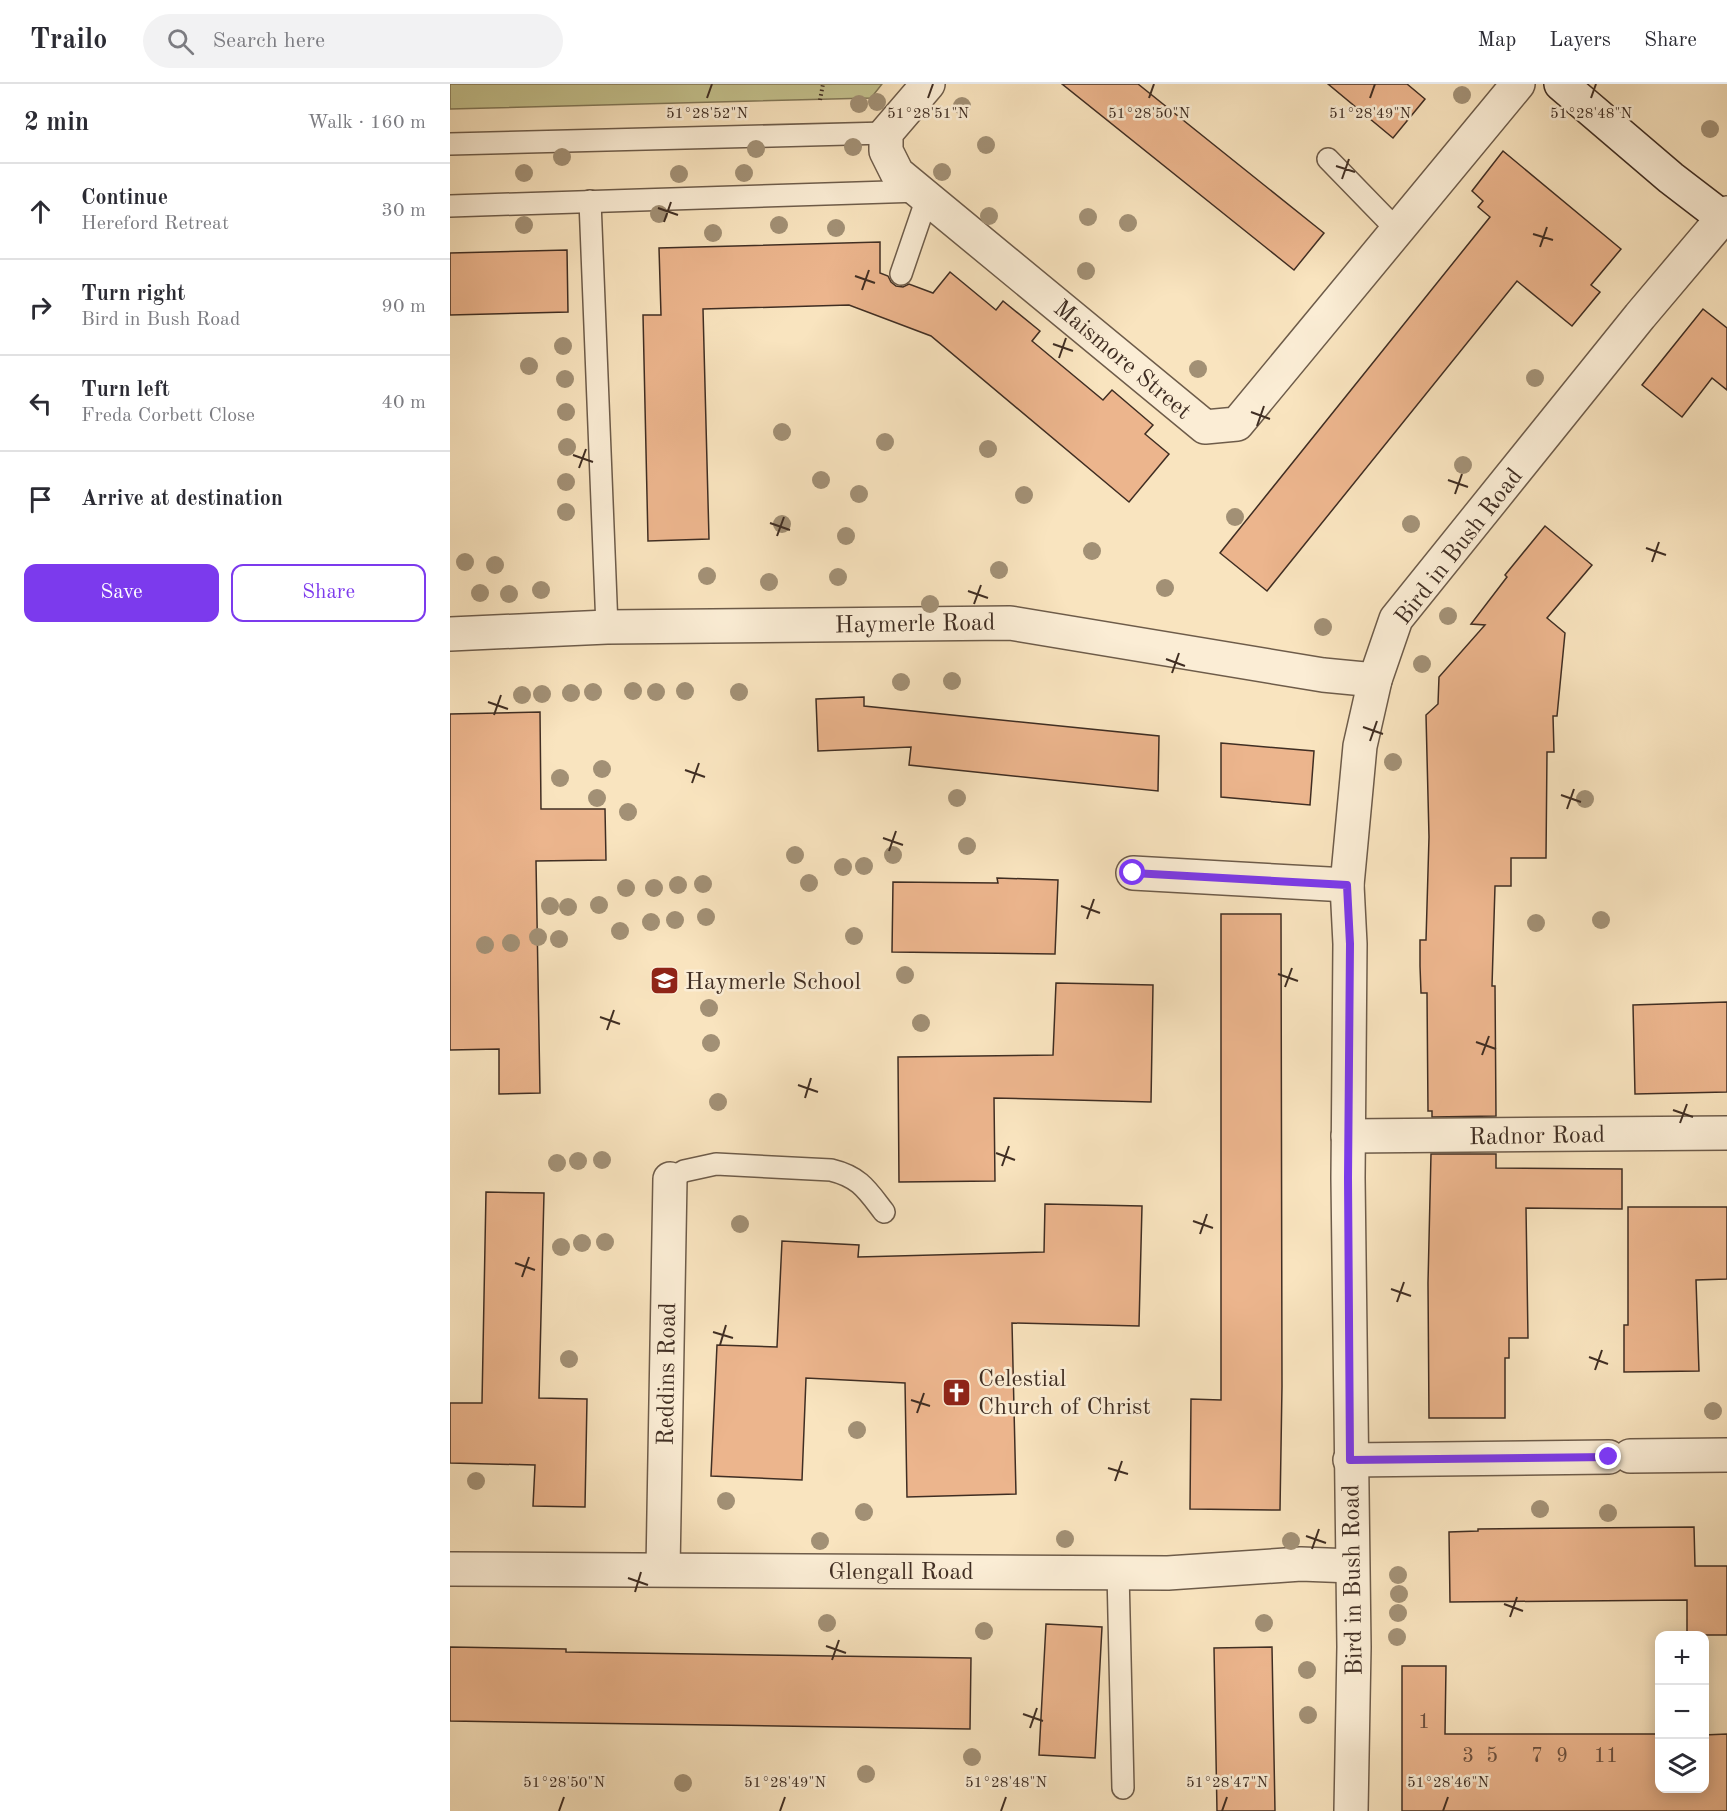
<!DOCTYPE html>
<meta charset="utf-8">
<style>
:root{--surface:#fff;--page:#f2f2f3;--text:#2b2b33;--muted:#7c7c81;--line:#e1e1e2;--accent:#7c3aed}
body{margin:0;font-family:"Old Standard TT",serif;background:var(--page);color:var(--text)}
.controls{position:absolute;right:18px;bottom:18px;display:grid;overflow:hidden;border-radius:12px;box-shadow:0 3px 15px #0003}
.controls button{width:54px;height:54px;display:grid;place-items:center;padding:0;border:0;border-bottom:2px solid var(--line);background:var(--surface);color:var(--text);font:30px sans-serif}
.stop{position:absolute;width:18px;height:18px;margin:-14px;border:4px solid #7c3aed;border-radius:50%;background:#fff}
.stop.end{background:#7c3aed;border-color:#fff;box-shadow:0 2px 6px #0008}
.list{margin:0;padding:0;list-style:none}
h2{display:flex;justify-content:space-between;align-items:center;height:78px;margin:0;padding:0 24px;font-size:26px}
h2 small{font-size:20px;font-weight:400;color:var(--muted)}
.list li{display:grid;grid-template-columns:39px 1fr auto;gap:18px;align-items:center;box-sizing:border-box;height:96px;padding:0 24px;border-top:2px solid var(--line)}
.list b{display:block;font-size:22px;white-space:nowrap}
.list p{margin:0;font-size:20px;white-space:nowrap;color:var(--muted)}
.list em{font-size:20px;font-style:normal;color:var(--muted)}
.actions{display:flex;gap:12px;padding:18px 24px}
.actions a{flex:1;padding:14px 0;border:2px solid var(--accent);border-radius:12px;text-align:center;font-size:21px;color:var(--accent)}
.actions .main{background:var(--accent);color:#fff}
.icon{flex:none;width:33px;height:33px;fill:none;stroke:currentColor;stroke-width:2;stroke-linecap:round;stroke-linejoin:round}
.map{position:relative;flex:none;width:1277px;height:1727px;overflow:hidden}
header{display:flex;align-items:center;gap:36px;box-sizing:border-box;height:84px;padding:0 30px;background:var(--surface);border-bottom:2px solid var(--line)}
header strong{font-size:28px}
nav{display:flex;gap:33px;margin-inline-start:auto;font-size:21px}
.search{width:420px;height:54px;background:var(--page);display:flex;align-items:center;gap:15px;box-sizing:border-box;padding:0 21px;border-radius:33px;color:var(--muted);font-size:22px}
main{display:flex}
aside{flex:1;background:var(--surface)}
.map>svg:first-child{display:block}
.green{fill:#c4c28e;stroke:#827858;stroke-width:1.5}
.building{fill:#ecb58d;stroke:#402e23;stroke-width:1.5}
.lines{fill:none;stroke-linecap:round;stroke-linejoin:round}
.service-casing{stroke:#6e5c4a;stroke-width:24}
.minor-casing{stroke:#6e5c4a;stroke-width:36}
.secondary-casing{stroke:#402e23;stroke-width:36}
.path{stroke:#402e23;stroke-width:4;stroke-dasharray:1.5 3;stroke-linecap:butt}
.service{stroke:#fbedd5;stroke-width:21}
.minor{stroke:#fbedd5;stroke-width:33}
.secondary{stroke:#fbedd5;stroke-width:33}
.tree{fill:#a29075}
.route{stroke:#7c3aed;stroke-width:8}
.ticks{fill:none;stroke:#402e23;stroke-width:2}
.labels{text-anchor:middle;stroke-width:5;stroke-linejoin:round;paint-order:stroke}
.number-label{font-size:21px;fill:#6b503e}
.street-label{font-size:24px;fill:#402e23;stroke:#fbedd5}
.poi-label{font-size:24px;fill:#402e23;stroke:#fbedd5;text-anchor:start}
.ticks-label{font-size:15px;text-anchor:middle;fill:#402e23;stroke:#fbedd5;stroke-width:5;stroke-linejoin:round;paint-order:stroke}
</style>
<header>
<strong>Trailo</strong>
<div class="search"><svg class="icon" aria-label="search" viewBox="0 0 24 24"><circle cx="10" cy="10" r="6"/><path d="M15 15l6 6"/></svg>Search here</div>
<nav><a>Map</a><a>Layers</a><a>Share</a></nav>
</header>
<main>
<aside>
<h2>2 min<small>Walk · 160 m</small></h2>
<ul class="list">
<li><svg class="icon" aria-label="ahead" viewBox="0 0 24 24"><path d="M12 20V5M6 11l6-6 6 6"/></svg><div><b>Continue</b><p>Hereford Retreat</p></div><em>30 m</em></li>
<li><svg class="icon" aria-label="right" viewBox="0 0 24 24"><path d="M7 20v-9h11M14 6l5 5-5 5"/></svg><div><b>Turn right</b><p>Bird in Bush Road</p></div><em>90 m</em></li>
<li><svg class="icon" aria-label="left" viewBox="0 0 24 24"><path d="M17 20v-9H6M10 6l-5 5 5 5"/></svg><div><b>Turn left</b><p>Freda Corbett Close</p></div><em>40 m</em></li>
<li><svg class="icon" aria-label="arrive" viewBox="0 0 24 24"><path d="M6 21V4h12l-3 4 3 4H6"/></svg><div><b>Arrive at destination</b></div></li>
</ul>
<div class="actions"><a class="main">Save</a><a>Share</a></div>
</aside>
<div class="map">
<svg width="1277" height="1727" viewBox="0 0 1277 1727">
<rect width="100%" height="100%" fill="#f9e4bf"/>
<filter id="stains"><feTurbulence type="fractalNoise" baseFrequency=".00333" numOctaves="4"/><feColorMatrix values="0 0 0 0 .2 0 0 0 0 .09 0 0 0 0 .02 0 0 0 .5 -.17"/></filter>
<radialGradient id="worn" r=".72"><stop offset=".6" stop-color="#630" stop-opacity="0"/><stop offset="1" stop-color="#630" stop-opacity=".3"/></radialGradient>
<polygon class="green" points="0,0 432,0 421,14 0,25"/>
<g class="building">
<polygon points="612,0 688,0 874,149 844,186"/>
<polygon points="878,0 957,0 975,15 943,54"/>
<polygon points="1053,67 1171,165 1141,201 1150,208 1122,242 1067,197 817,507 770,469 1040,133 1028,123 1033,117 1022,107"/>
<polygon points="430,158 430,189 438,192 441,198 446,202 453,203 459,200 483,209 500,188 546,226 553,217 590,247 582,257 653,316 662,306 703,341 695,350 719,370 679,418 481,252 399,221 253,225 259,455 198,457 193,231 211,231 209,164"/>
<polygon points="117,166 118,228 0,231 0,169"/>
<polygon points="1253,225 1277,244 1277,306 1262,294 1232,333 1192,301"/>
<polygon points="1095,442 1142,481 1097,534 1115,549 1107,632 1103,632 1104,668 1097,668 1096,774 1061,774 1061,802 1045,802 1042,902 1045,902 1046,1032 982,1033 982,1027 978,1027 977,909 971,909 970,882 970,856 976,856 979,753 976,631 988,620 989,593 1035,541 1021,540 1057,493 1055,491"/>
<polygon points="414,613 414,622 709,652 708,707 459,681 461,663 368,667 366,615"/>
<polygon points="90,628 91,725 155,725 156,776 86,777 90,1009 49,1010 49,965 0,966 0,630"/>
<polygon points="771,659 864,667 860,721 771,713"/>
<polygon points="547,794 608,796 605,870 442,868 443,798 548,799"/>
<polygon points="771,830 831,830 832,1302 830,1426 740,1425 741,1315 771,1316"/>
<polygon points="606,899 703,901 701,1018 544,1014 545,1097 449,1098 448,973 603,971"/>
<polygon points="1277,918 1277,1008 1185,1010 1183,921"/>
<polygon points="981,1070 1046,1070 1046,1084 1172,1085 1172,1125 1076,1124 1078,1254 1059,1254 1059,1274 1055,1274 1055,1334 979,1334 978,1199"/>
<polygon points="36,1108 94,1109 89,1314 137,1315 135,1423 83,1422 85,1381 0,1379 0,1319 32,1319"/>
<polygon points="595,1120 692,1122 689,1242 562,1239 566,1410 457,1413 455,1299 356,1294 352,1396 261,1392 267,1261 327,1263 332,1157 409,1161 408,1173 594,1168"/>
<polygon points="1178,1123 1277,1123 1277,1195 1246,1196 1249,1287 1174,1288 1174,1241 1178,1241"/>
<polygon points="1244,1443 1245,1482 1277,1482 1277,1551 1237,1551 1237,1516 1000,1518 999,1448 1028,1447 1028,1445"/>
<polygon points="596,1540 652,1543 645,1674 589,1671"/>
<polygon points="0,1563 116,1565 116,1568 521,1574 520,1645 0,1637"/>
<polygon points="822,1563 825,1727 767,1727 764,1564"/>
<polygon points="952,1582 996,1582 995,1650 1209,1650 1209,1704 1254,1704 1254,1651 1277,1650 1277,1727 952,1727"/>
</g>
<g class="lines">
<defs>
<g id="service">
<polyline points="0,60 436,49"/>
<polyline points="878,75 946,145"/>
<polyline points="140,117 157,543"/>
<polyline points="0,122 470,107"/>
<polyline points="451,190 477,114"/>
<path d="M220,1095l14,-8 32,-7 115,6c29,7 36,20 53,42"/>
<polyline points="668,1488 673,1704"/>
</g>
<g id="minor">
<polyline points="478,0 436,49 436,67 447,89 755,343 787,340 1068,0"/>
<polyline points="0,550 157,543 560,539 873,591 925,596"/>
<polyline points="683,789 897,801"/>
<polyline points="898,1052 1277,1049"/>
<polyline points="1180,1372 1277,1371"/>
<polyline points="900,1376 1159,1373"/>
<polyline points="0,1485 718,1489 851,1480 902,1482"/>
<polyline points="213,1485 220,1095"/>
<polyline points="901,1727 904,1563 898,1094 900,860 897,801 910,662 925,596 946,535 1190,232 1277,129"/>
</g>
<polyline id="secondary" points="1111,0 1221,94 1277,137"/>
</defs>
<use href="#service" class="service-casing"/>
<use href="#minor" class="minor-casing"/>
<use href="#secondary" class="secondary-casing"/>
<polyline class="path" points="370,16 373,0"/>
<use href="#service" class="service"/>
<use href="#minor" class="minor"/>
<use href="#secondary" class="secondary"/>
</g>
<g class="tree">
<circle cx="1012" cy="11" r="9"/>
<circle cx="427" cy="18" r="9"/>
<circle cx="409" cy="20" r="9"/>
<circle cx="512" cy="22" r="9"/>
<circle cx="1260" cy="45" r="9"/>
<circle cx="536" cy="61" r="9"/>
<circle cx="403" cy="63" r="9"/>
<circle cx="306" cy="65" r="9"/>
<circle cx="112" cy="73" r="9"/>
<circle cx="492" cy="88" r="9"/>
<circle cx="74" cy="89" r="9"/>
<circle cx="294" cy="89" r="9"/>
<circle cx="229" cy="90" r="9"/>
<circle cx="209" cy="130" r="9"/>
<circle cx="539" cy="132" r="9"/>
<circle cx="638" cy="133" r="9"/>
<circle cx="678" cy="139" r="9"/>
<circle cx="74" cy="141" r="9"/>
<circle cx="329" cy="141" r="9"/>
<circle cx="386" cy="144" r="9"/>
<circle cx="263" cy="149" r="9"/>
<circle cx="636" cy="187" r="9"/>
<circle cx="113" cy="262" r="9"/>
<circle cx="79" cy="282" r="9"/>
<circle cx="748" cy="285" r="9"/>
<circle cx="1085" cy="294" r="9"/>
<circle cx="115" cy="295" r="9"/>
<circle cx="116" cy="328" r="9"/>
<circle cx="332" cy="348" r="9"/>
<circle cx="435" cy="358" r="9"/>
<circle cx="117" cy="363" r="9"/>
<circle cx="538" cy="365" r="9"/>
<circle cx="1013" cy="381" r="9"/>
<circle cx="371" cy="396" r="9"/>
<circle cx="116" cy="398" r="9"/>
<circle cx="409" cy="410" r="9"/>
<circle cx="574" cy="411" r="9"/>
<circle cx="116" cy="428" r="9"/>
<circle cx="785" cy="433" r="9"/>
<circle cx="332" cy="440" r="9"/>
<circle cx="961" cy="440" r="9"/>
<circle cx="396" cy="452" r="9"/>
<circle cx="642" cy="467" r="9"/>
<circle cx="15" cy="478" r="9"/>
<circle cx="45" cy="481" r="9"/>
<circle cx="549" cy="486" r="9"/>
<circle cx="257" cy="492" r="9"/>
<circle cx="388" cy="493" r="9"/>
<circle cx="319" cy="498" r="9"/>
<circle cx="715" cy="504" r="9"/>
<circle cx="91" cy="506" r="9"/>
<circle cx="30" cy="509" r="9"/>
<circle cx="59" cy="510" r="9"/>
<circle cx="480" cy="520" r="9"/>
<circle cx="998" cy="532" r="9"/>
<circle cx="873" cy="543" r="9"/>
<circle cx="972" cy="580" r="9"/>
<circle cx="502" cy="597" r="9"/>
<circle cx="451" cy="598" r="9"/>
<circle cx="183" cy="607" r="9"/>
<circle cx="235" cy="607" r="9"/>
<circle cx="143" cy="608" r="9"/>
<circle cx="206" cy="608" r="9"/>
<circle cx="289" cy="608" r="9"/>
<circle cx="121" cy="609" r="9"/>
<circle cx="92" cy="610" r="9"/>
<circle cx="72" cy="611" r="9"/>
<circle cx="943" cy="678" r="9"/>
<circle cx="152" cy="685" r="9"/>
<circle cx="110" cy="694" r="9"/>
<circle cx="147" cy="714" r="9"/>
<circle cx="507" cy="714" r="9"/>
<circle cx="1135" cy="715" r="9"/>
<circle cx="178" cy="728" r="9"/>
<circle cx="517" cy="762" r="9"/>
<circle cx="345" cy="771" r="9"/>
<circle cx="443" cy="771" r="9"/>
<circle cx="414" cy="782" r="9"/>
<circle cx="393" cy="783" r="9"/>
<circle cx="359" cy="799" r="9"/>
<circle cx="253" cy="800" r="9"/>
<circle cx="228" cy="801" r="9"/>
<circle cx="176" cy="804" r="9"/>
<circle cx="204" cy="804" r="9"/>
<circle cx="149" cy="821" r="9"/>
<circle cx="100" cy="822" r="9"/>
<circle cx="118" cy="823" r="9"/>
<circle cx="256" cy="833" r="9"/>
<circle cx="225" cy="836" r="9"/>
<circle cx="1151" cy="836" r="9"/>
<circle cx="201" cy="838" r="9"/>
<circle cx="1086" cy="839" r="9"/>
<circle cx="170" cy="847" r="9"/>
<circle cx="404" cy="852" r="9"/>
<circle cx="88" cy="853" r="9"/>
<circle cx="109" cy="855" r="9"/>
<circle cx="61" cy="859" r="9"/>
<circle cx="35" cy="861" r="9"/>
<circle cx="455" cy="891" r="9"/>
<circle cx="259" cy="924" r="9"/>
<circle cx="471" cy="939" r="9"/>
<circle cx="261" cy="959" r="9"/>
<circle cx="268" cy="1018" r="9"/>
<circle cx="152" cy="1076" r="9"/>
<circle cx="128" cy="1077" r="9"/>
<circle cx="107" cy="1079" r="9"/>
<circle cx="290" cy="1140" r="9"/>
<circle cx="155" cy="1158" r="9"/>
<circle cx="132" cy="1159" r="9"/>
<circle cx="111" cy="1163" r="9"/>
<circle cx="119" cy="1275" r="9"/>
<circle cx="1263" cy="1327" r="9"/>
<circle cx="407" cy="1346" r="9"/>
<circle cx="26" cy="1397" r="9"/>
<circle cx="276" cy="1417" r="9"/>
<circle cx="1090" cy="1425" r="9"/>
<circle cx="414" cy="1428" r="9"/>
<circle cx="1158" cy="1429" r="9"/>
<circle cx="615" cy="1455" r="9"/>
<circle cx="370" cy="1457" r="9"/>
<circle cx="841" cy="1457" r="9"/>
<circle cx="948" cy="1491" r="9"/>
<circle cx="949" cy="1510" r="9"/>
<circle cx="948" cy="1529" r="9"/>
<circle cx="377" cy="1539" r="9"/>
<circle cx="814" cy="1539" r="9"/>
<circle cx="534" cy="1547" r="9"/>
<circle cx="947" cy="1553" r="9"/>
<circle cx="857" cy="1586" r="9"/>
<circle cx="858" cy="1631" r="9"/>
<circle cx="522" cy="1673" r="9"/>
<circle cx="416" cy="1690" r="9"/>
<circle cx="233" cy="1699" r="9"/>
</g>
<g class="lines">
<polyline class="route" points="683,789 897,801 900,860 898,1094 900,1376 1159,1373"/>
</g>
<path class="ticks" d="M257,14l5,-14M478,14l5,-14M699,14l5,-14M920,14l5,-14M1141,14l5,-14M886,82l19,6M892,95l7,-20M208,124l20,7M214,138l7,-20M1083,150l20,6M1090,163l7,-20M405,192l20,7M412,206l7,-20M603,260l20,7M609,274l7,-20M801,328l19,7M807,342l7,-20M123,371l20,7M129,384l7,-19M998,396l20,7M1005,410l7,-20M320,439l20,7M327,452l7,-19M1196,464l20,7M1202,478l7,-20M518,507l20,7M524,520l7,-19M716,575l19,7M722,589l7,-20M38,618l20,7M44,631l7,-20M913,643l20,7M920,657l7,-20M235,686l20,7M242,699l7,-20M1111,711l20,7M1117,725l7,-20M433,754l20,7M439,767l7,-20M631,822l19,7M637,835l7,-20M828,890l20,7M835,903l7,-19M150,933l20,7M157,946l7,-20M1026,958l20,7M1032,971l7,-19M348,1001l20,7M355,1014l6,-20M1223,1026l20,7M1230,1039l7,-19M546,1069l19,7M552,1082l7,-20M743,1137l20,7M750,1150l7,-20M65,1179l20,7M72,1193l7,-20M941,1205l20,7M947,1218l7,-20M263,1248l20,6M270,1261l6,-20M1139,1273l19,7M1145,1286l7,-20M461,1316l19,6M467,1329l7,-20M658,1384l20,6M665,1397l7,-20M856,1452l20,7M862,1465l7,-20M178,1494l20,7M185,1508l6,-20M1054,1520l19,7M1060,1533l7,-20M376,1562l20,7M382,1576l7,-20M573,1630l20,7M580,1644l7,-20M109,1727l5,-14M330,1727l5,-14M551,1727l5,-14M772,1727l5,-14M993,1727l5,-14"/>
<defs>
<symbol id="school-square" viewBox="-11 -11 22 22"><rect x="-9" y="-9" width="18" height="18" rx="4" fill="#8f2418" stroke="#fbedd5"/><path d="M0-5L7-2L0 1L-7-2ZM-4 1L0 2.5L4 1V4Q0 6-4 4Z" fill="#fff"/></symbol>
<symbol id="church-square" viewBox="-11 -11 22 22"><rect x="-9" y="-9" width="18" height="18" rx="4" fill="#8f2418" stroke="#fbedd5"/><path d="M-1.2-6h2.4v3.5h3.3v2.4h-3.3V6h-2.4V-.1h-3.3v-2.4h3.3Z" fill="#fff"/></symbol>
</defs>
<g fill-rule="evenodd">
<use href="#school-square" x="198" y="880" width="33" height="33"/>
<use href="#church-square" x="490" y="1292" width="33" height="33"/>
</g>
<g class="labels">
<g class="number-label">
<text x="974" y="1644">1</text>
<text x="1018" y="1678">3</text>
<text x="1042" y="1678">5</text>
<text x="1087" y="1678">7</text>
<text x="1112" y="1678">9</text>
<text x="1156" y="1678">11</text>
</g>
<g class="street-label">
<text transform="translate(673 275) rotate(40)" y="8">Maismore Street</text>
<text transform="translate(1008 462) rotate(-52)" y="8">Bird in Bush Road</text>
<text transform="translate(465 539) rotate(-1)" y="8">Haymerle Road</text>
<text transform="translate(1087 1051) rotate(-1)" y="8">Radnor Road</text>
<text transform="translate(216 1290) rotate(-89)" y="8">Reddins Road</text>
<text x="451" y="1495">Glengall Road</text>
<text transform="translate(902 1496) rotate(-91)" y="8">Bird in Bush Road</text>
</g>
<g class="poi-label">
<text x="235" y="905">Haymerle School</text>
<text x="528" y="1302">Celestial<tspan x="528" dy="28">Church of Christ</tspan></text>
</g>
</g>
<g class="ticks-label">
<text x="257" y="34">51°28'52"N</text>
<text x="478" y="34">51°28'51"N</text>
<text x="699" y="34">51°28'50"N</text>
<text x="920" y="34">51°28'49"N</text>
<text x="1141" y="34">51°28'48"N</text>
<text x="114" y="1703">51°28'50"N</text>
<text x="335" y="1703">51°28'49"N</text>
<text x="556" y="1703">51°28'48"N</text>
<text x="777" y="1703">51°28'47"N</text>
<text x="998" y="1703">51°28'46"N</text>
</g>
<rect width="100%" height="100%" filter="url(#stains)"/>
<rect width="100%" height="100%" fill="url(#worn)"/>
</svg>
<div class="controls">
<button>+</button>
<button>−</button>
<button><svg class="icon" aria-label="layers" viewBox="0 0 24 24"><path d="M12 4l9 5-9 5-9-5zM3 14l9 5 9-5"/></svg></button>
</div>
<div class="stop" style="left:683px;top:789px"></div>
<div class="stop end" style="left:1159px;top:1373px"></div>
</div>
</main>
